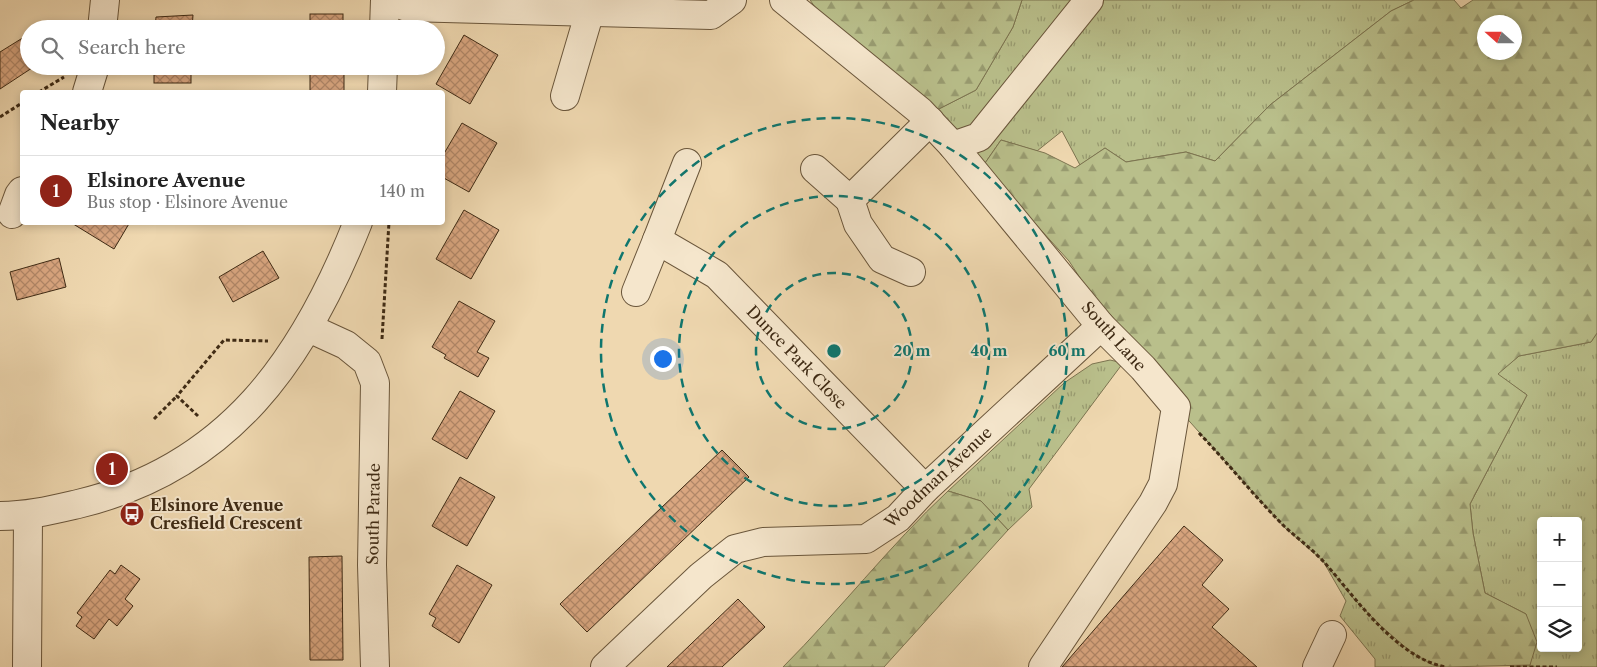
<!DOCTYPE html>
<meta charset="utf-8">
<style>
:root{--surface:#fff;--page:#f6f6f6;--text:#222;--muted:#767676;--line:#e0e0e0;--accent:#8f2418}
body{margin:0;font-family:"Libre Caslon Text",serif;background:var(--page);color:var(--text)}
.controls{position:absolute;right:15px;bottom:15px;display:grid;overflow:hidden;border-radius:5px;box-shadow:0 2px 8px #0003}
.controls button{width:45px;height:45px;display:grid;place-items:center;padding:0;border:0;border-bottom:1px solid var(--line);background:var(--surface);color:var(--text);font:25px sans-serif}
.compass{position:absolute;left:1477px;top:15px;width:45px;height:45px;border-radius:50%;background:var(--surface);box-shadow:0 2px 8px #0003;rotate:291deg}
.you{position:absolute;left:662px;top:358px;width:18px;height:18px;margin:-12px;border:4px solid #fff;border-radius:50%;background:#1a73e8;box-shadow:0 0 0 8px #1a73e833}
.badge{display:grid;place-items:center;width:32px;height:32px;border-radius:50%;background:var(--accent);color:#fff;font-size:16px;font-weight:700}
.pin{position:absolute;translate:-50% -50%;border:2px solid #fff;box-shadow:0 1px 5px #0006}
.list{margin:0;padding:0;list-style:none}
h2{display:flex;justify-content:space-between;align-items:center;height:65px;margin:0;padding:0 20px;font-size:21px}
h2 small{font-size:16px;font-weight:400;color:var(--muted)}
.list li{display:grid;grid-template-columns:32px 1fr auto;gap:15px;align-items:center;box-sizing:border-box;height:70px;padding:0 20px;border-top:1px solid var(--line)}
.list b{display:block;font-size:19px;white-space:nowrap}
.list p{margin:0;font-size:16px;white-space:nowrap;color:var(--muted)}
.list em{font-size:16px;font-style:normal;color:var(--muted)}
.icon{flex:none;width:28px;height:28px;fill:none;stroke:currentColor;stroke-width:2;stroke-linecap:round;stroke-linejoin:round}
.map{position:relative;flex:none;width:1597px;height:667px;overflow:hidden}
.search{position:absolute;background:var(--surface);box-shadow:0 2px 8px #0003;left:20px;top:20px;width:425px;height:55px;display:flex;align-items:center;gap:12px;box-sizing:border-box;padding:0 18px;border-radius:28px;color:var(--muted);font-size:19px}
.panel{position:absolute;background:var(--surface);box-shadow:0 2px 8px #0003;left:20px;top:90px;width:425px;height:135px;border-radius:5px}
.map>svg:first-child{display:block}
.grass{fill:url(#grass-tufts);stroke:#7c7450;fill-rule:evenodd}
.forest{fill:url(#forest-firs);stroke:#7c7450;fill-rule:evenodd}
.building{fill:url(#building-cross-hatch);stroke:#3e2a14}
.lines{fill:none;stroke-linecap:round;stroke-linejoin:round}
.minor-casing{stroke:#6a563b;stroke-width:30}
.path{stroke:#3e2a14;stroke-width:3;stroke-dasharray:4 2.5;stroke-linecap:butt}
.minor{stroke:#f5e6cc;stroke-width:28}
.ring{fill:none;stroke:#0f766e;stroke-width:2.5;stroke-dasharray:9 6}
.labels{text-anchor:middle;stroke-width:4;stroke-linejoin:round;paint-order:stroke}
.street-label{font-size:16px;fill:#3e2a14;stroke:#f5e6cc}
.poi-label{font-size:16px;font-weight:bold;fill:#3e2a14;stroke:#f5e6cc;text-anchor:start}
.centre{fill:#0f766e;stroke:#f5e6cc;stroke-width:2.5}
.ring-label{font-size:15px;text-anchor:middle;font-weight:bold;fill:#0f766e;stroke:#f5e6cc;stroke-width:4;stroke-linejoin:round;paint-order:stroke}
</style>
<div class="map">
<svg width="1597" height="667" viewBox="0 0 1597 667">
<defs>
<pattern id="grass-tufts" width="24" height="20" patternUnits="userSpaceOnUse" patternTransform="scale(1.25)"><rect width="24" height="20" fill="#b9bf8b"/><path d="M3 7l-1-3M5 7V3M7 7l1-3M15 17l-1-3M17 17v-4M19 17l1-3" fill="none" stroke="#989b70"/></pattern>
<pattern id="forest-firs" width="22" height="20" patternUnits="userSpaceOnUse" patternTransform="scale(1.25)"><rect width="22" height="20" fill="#b9bf8b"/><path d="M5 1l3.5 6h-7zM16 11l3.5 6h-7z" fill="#989b70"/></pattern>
<pattern id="building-cross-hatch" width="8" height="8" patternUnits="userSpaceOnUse" patternTransform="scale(1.25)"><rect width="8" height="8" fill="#d9a680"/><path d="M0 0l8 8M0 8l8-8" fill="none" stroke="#b18768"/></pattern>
</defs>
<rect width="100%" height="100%" fill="#efd8b0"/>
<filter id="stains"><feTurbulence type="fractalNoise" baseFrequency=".004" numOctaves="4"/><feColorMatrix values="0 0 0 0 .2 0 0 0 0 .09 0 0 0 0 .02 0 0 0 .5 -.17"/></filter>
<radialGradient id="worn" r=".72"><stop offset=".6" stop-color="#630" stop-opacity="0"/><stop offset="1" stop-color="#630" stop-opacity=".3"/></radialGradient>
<g class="grass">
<polygon points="1022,0 1414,0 1391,11 1270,105 1215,161 1186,152 1126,162 1105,148 1080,165 1062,131 1037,151 1001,140 983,166 931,113 976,90 1013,27"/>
<path d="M1597,333v334h-87l20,-2 -4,-51 -41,-21 -12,-60 -3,-29 57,-109 -30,-21 22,-18 72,-14zM1541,521h37v127h-37z"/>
<polygon points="1110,360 1123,363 1029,489 1032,507 1008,530 981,501 948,491 1064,383 1092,364"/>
<path d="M1323,561c26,32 82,98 123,106h-71v-8l-35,-43 6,-15z"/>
</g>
<g class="forest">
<polygon points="810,0 1022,0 1013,27 976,90 931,113 829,27"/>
<path d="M1414,0h40l7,8 12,-8h124v333l-6,9 -72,14 -21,18 29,21 -57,109 3,29 12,60 41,21 11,28 -7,23 -84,2 -13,-2 -22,-13 -30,-26 -28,-28 -30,-37 -39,-34 -26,-29 -127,-142 -62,-95 -86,-95 18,-26 44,13 30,15 30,-20 21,14 60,-10 29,9 55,-56 121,-94zM1484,22h30v30h-30z"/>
<path d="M948,491l33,10 27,29 -124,137h-101c57,-57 106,-121 165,-176z"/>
</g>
<g class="building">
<rect x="310" y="14" width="33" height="15"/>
<polygon points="193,15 192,29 155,29 156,17"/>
<polygon points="29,34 29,66 35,66 0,89 0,52"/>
<polygon points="464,35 498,55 470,104 436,84"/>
<rect x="154" y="66" width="37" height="17"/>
<rect x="310" y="66" width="34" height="26"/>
<polygon points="462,123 497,143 469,192 442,177 442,157"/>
<polygon points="464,210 499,230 471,279 436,259"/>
<polygon points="70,222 130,222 114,249"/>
<polygon points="263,251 279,278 233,302 219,277"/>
<polygon points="59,258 66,287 17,300 10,272"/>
<polygon points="459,301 495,321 477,352 489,358 478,377 444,358 446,355 432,347"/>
<polygon points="460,391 495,411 467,459 432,439"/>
<polygon points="722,450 749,477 587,632 560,604"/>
<polygon points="460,477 495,497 467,546 432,526"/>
<polygon points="1184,526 1223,560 1202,585 1229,609 1212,627 1257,667 1062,667"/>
<polygon points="342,556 343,660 310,660 309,557"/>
<polygon points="121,565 140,579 125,599 133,606 117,626 109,619 94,639 76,626 82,617 77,613 110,570 115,574"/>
<polygon points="457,565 492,585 459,643 432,626 436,618 429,614"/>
<polygon points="738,599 765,627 722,667 667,667"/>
</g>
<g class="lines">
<defs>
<g id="minor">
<polyline points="386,0 407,7 711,15 732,0"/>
<polyline points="784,0 920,111 953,146 1101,326 1143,368 1176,407 1163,484 1153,503 1043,667"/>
<polyline points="102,29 105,0"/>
<polyline points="384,29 385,0"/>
<polyline points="87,92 95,66"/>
<polyline points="382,92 383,66"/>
<polyline points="565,96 590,11"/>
<polyline points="953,146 979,137 1089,0"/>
<polyline points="815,169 850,200"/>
<polyline points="12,214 19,195 22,191"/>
<polyline points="657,240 687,163"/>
<polyline points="911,272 882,259 858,224 850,200 930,121"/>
<polyline points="636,292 657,240 717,275 925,489"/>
<polyline points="309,328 346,345 367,362 375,383 372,565 375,667"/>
<path d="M0,516c28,0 52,-6 78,-12 151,-36 226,-145 280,-282"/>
<polyline points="27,667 28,516"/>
<polyline points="605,667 701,576 735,549 763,542 866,539 898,518 925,489 1101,326"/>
<polyline points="1317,667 1332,635"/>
</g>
</defs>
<use href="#minor" class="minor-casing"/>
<g class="path">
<polyline points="39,92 64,77"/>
<polyline points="0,117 22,103"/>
<polyline points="382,339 389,222"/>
<polyline points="198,416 177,396 224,340 268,341"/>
<polyline points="154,419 177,396"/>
<path d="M1199,433c29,30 55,63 85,93 13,12 28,23 40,36 32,36 72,96 122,105"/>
<polyline points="1510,667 1557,667"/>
</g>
<use href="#minor" class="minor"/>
</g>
<g class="ring">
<circle cx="834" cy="351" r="78"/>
<circle cx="834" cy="351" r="155"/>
<circle cx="834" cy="351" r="233"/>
</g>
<defs>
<symbol id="bus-disc" viewBox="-11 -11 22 22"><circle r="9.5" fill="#8f2418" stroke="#f5e6cc"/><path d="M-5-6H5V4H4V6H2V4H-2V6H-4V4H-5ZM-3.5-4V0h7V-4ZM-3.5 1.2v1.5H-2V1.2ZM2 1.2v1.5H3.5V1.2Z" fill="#fff"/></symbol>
</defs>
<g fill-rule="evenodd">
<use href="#bus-disc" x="118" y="500" width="28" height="28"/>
</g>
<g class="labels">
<g class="street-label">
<text transform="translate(1114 336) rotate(48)" y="6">South Lane</text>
<text transform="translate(797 357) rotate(46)" y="6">Dunce Park Close</text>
<text transform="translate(938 477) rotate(-43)" y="6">Woodman Avenue</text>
<text transform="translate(373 514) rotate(-89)" y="6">South Parade</text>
</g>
<g class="poi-label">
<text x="150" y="511">Elsinore Avenue<tspan x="150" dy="18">Cresfield Crescent</tspan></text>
</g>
</g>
<circle cx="834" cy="351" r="8" class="centre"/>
<g class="ring-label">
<text x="912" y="356">20 m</text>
<text x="989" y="356">40 m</text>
<text x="1067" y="356">60 m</text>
</g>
<rect width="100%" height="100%" filter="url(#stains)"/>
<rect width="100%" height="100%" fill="url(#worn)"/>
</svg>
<div class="controls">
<button>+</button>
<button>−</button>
<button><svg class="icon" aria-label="layers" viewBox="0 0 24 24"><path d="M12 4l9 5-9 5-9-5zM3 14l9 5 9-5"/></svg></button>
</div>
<svg class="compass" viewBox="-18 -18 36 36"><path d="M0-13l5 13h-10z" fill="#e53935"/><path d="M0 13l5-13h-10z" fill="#767676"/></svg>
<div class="you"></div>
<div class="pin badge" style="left:112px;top:469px">1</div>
<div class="search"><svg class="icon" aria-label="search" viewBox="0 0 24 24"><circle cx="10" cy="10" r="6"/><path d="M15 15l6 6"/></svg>Search here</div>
<section class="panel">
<h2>Nearby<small></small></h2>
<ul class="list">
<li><span class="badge">1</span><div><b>Elsinore Avenue</b><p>Bus stop · Elsinore Avenue</p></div><em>140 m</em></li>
</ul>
</section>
</div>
